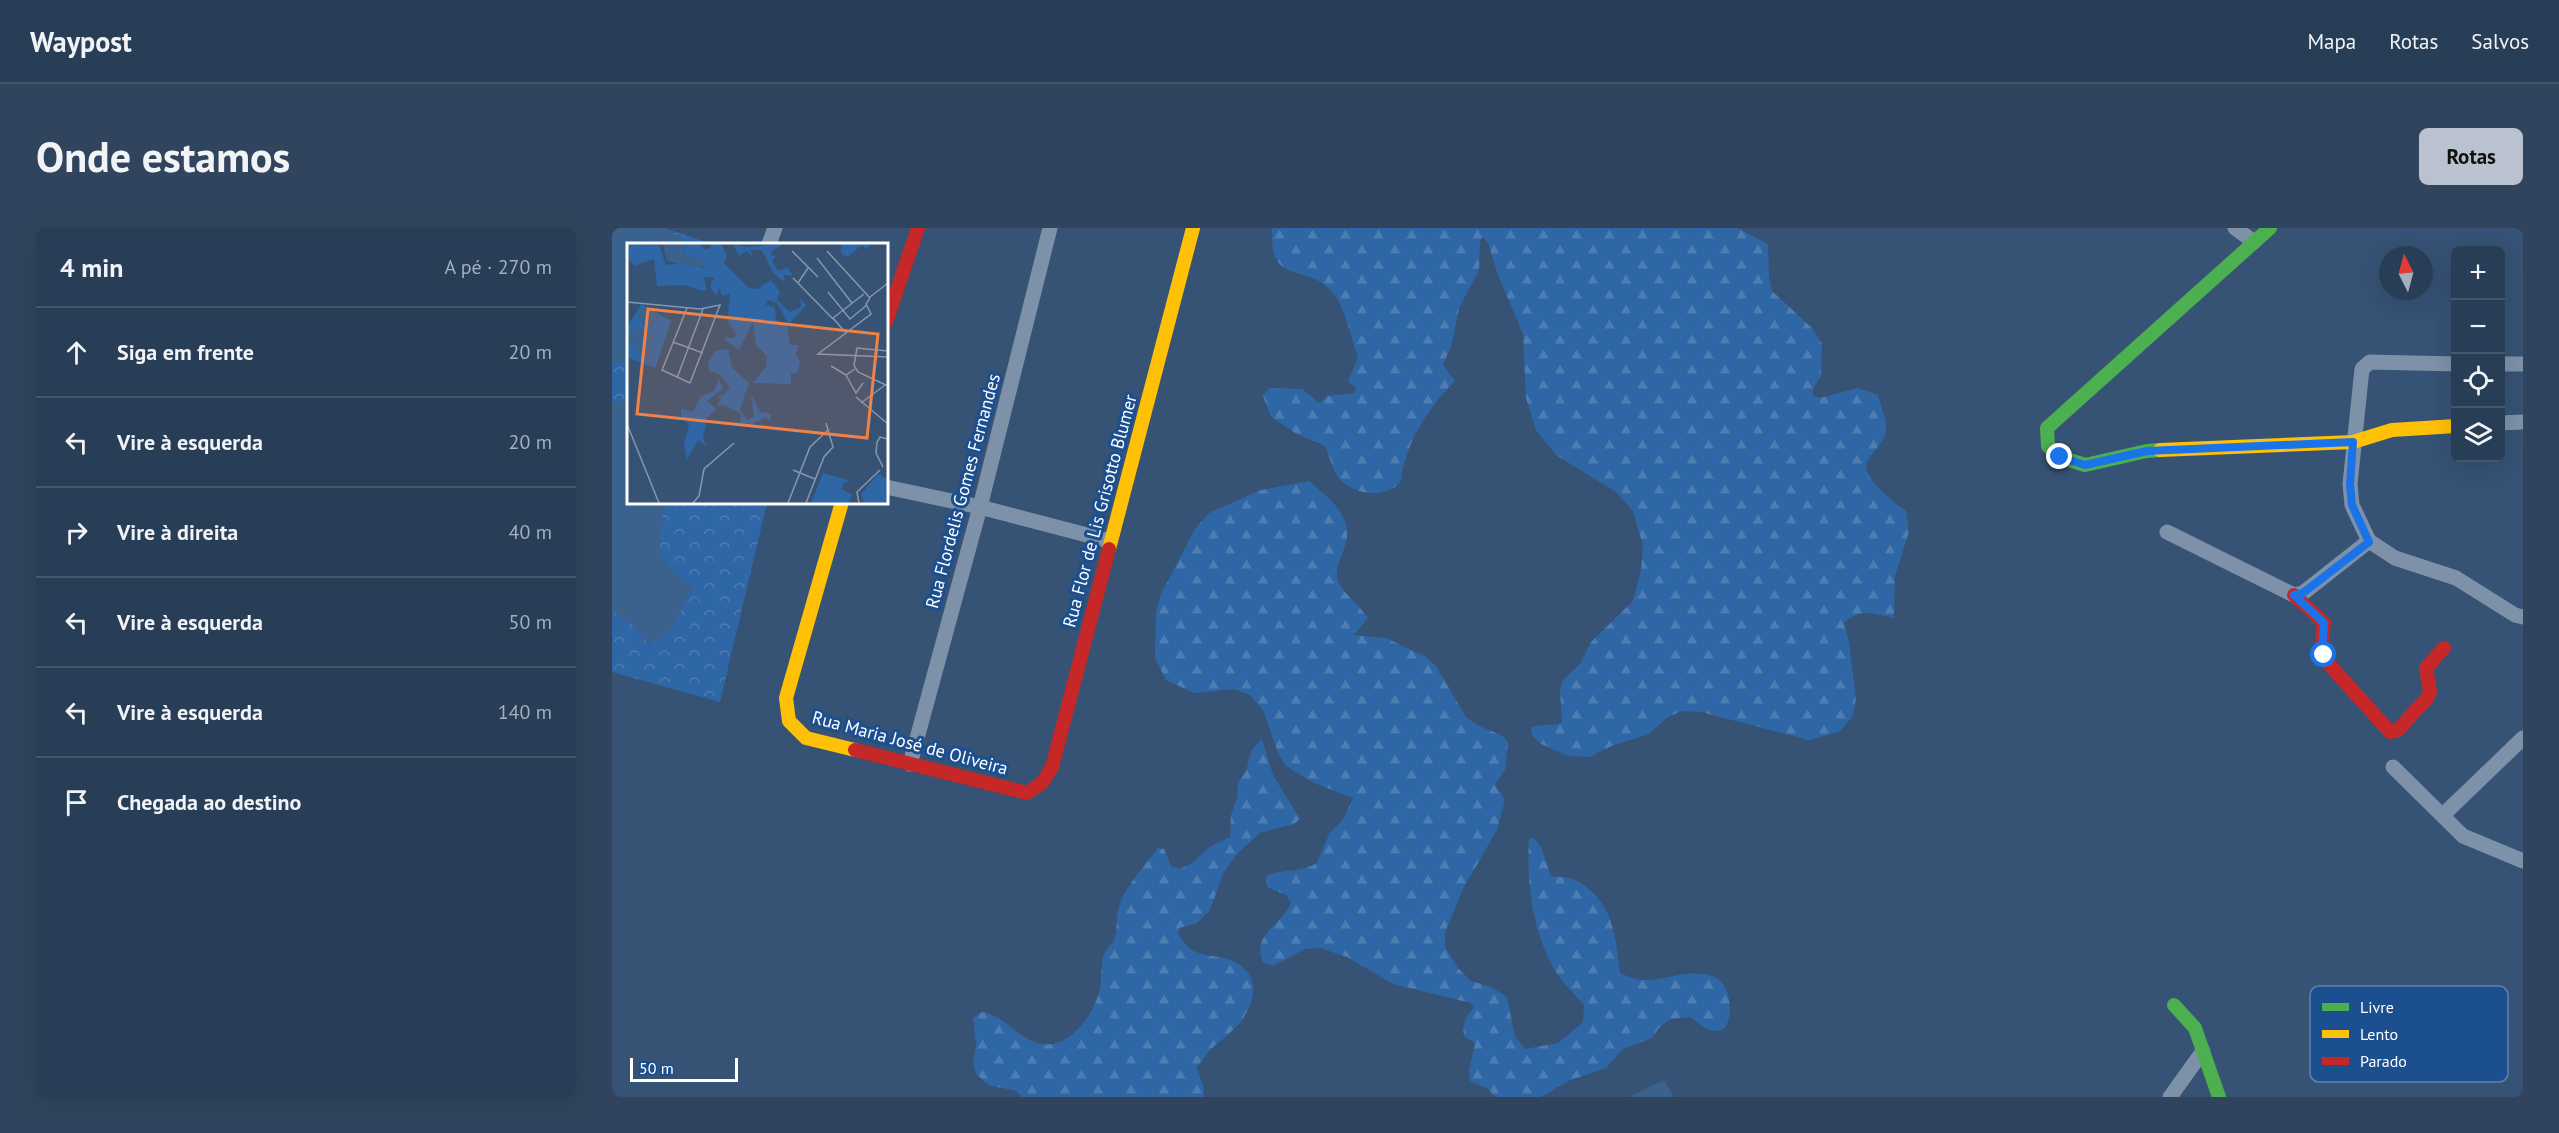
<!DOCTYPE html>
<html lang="pt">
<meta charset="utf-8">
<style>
:root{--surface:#283e57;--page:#30455d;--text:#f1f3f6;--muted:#a5aeba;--line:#44576d;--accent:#b9c2ce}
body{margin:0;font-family:"PT Sans",sans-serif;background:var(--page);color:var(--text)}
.controls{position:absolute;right:18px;top:18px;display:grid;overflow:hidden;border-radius:9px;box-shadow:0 6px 24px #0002}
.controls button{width:54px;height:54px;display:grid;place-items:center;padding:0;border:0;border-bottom:2px solid var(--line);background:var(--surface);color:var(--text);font:30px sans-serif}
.compass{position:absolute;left:1767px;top:18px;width:54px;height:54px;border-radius:50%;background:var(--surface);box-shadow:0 6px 24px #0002;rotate:354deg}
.scale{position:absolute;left:18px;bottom:15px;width:108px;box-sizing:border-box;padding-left:6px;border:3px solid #fff;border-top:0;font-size:16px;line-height:21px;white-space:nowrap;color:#fff;-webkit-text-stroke:4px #1b4f8f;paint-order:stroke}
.stop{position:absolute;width:18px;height:18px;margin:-14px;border:4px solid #1a73e8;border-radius:50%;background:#fff}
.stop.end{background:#1a73e8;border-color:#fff;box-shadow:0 2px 6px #0008}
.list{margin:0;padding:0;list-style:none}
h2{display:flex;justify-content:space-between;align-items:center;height:78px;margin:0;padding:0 24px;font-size:26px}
h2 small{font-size:20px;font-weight:400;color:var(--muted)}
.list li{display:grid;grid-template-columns:39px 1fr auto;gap:18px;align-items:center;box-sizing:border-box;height:90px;padding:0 24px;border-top:2px solid var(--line)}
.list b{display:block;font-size:22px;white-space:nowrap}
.list em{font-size:20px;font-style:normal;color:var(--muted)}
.icon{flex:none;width:33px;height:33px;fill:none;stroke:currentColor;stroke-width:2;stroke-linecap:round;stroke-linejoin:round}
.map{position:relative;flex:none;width:1911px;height:869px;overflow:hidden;border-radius:9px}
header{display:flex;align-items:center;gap:36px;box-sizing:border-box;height:84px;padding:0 30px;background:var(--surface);border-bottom:2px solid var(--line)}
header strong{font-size:28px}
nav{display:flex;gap:33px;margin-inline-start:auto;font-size:21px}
.intro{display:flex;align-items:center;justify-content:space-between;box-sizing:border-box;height:144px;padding:0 36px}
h1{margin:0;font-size:42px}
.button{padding:15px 27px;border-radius:9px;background:var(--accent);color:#111;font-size:21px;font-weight:700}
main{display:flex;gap:36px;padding:0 36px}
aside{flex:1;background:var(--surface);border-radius:9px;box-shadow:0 6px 24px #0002}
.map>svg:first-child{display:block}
.forest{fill:url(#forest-firs)}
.park{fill:url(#park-crowns)}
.water{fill:#3b618d}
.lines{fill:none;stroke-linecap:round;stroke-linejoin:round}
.street{stroke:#7d92a8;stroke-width:15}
.fast{stroke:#4caf50;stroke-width:14}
.slow{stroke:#ffc107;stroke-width:14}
.jam{stroke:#c62828;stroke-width:14}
.route{stroke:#1a73e8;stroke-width:8}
.labels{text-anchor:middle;stroke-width:6;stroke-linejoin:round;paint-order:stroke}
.street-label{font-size:18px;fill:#fff;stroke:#1b4f8f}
.inset-road{fill:none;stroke:#8697ac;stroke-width:1.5}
.view{fill:#ee8249;fill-opacity:0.15;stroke:#ee8249;stroke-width:3}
.inset-edge{fill:none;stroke:#fff;stroke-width:3}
.key{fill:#1b4f8f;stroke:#5f84b1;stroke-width:1.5}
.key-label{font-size:16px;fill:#fff}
</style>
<header>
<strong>Waypost</strong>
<nav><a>Mapa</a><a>Rotas</a><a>Salvos</a></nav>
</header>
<div class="intro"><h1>Onde estamos</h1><a class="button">Rotas</a></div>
<main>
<aside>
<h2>4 min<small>A pé · 270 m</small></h2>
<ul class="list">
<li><svg class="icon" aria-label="ahead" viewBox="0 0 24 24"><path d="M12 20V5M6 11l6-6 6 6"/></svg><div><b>Siga em frente</b></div><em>20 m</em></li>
<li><svg class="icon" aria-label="left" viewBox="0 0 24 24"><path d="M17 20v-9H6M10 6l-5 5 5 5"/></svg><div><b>Vire à esquerda</b></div><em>20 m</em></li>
<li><svg class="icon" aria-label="right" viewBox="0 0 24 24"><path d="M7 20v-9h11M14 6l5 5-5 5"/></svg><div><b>Vire à direita</b></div><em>40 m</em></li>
<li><svg class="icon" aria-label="left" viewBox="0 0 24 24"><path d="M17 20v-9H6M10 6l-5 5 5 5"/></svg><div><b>Vire à esquerda</b></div><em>50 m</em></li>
<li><svg class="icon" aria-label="left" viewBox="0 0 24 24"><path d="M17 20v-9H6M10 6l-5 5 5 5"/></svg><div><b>Vire à esquerda</b></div><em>140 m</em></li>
<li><svg class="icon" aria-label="arrive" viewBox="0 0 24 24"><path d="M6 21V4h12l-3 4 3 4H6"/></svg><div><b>Chegada ao destino</b></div></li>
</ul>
</aside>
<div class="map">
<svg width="1911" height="869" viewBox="0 0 1911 869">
<defs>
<pattern id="forest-firs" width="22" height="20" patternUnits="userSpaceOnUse" patternTransform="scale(1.5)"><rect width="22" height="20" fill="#2f66a5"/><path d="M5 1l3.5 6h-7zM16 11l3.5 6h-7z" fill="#4e7db2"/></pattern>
<pattern id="park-crowns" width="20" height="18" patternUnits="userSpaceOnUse" patternTransform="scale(1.5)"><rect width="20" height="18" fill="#2f66a5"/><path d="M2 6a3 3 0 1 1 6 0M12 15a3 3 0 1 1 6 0" fill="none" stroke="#4e7db2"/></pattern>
</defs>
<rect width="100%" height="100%" fill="#365274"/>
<g class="forest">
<path d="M660,0h465l31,16 1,33 3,14 40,37 10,16 -1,32 -8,13v7l7,2 38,-10 20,7c2,10 8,21 8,32 1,15 -14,23 -19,36 -6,15 29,41 39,48l3,21 -14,44 -1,42c-20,-4 -34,-11 -50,5l5,20 7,56 -4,18 -13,15 -30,8 -108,-28 -19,-1 -14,6 -21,18 -33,10 -25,12 -20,-1 -28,-12 -9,-9 -1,-7c11,-6 21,0 31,-6l-2,-32 3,-10 17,-16 11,-22 42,-41 8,-31 2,-24 -10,-35 -17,-19 -60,-37 -20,-25 -10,-32 -3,-64 -25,-59 -10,-32 -5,-6 -3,3 -1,30 -20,38 -7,36 -9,21 12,16c-27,27 -50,62 -54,100 -14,19 -50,14 -63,-4 -6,-9 -9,-22 -13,-31l-28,-12 -26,-17 -8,-21 6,-8 33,1 17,14 8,-7 28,-3 1,-5 -8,-6 10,-25c-7,-20 -12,-48 -26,-65 -26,-31 -63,-3 -60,-64z"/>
<path d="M697,253c19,16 46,36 36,65 -3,9 -9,21 -8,32 1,10 24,29 31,40l-14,17 32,3 40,19 10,9 30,51 11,8 26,11 5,6 -3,28 -10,14 10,16 -8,30 -33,57 -19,45v15l13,21 13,13 20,6 16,10 8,39 10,13 33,-6 25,-21 1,-17c-9,-11 -21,-21 -28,-33 -23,-38 -30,-89 -27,-132l4,-3 8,10 10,29c8,1 20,1 28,6 34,20 37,55 41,91 7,3 15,7 22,7 23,1 50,-13 73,-3 21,9 22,68 -10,51 -5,-3 -10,-8 -15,-11l-20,2 -11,9 -7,10 -29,11 -17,19 -38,13 -27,16h-46l-7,-8 -18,-8 -1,-10 6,-28 -11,-7c-2,-13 1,-18 10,-28l-3,-5 -78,-19 -46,-27 -27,-9 -15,1 -32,17 -10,-4c-12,-27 17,-35 28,-59l-5,-8 -19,-8 -1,-11c19,-8 31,-2 51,-13l12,-29 15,-16 9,-20 -39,-15 -28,-17 -8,-13 -15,-43 -13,-15 -16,-6 -40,4 -28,-13 -11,-22 1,-46 4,-16 35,-67 14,-16 52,-23z"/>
<path d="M650,511l11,36 27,44 -6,5 -34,9 -24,22 -13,19 -13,36 -13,13 -17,5 -2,4c3,7 9,16 18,20 9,4 21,4 31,7 30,10 32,34 17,58 -7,12 -22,22 -33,32 -5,5 -9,12 -14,18l7,23v7h-182l-6,-6 -27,-6 -13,-11 -3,-12 3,-17 -3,-27 9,-6c23,3 36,27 59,32 29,5 53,-30 59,-55 2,-11 0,-27 5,-37 3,-5 9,-9 10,-15 3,-8 0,-18 3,-27 6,-23 26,-43 40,-62l6,1 7,17 9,3 12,-6 19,-17 19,-9 1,-22 6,-17 1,-15 8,-12 6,-22z"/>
</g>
<polygon class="park" points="0,0 52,0 100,16 16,16 16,274 155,275 108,474 0,444"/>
<g class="water">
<polygon points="0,0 54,0 78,16 16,16 16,135 0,133"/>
<polygon points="0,173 16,174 16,274 52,275 47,326 62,344 81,359 60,400 37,417 24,399 0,383"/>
<polygon points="1052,852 1062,869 1017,869"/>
</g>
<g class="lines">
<g class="street">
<polyline points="1623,0 1642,14"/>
<polyline points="157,16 163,0"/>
<polyline points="1844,136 1758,134 1750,141 1738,256 1740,277 1757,313 1783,330 1844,350 1903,387 1911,389"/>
<polyline points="1888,136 1911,136"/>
<polyline points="1888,195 1911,194"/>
<polyline points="274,259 368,279 498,313"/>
<polyline points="1555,304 1682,367 1691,365 1757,313"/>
<polyline points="298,536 368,279 438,0"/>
<polyline points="1781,539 1851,608 1911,633"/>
<polyline points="1831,587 1911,510"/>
<polyline points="1558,869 1591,823"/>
</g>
<g class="fast">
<polyline points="1548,222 1535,223 1473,237 1448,229 1436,218 1435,200 1658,0"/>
<polyline points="1562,777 1583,800 1607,869"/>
</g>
<g class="slow">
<polyline points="1548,222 1741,214 1780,202 1844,198"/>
<polyline points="230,274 174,470 177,493 194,510 243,522"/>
<polyline points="497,321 581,0"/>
</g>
<g class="jam">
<polyline points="274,94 306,0"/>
<polyline points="1682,367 1712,395 1709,421 1715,434 1778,504 1786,502 1816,469 1818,463 1814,440 1832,420"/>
<polyline points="243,522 415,565 430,555 440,539 497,321"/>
</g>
</g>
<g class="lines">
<polyline class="route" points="1448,229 1473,237 1535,223 1741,214 1738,256 1740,277 1757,314 1691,365 1682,367 1712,395 1710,421 1712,427"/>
</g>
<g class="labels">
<g class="street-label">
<text transform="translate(351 263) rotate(-75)" y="6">Rua Flordelis Gomes Fernandes</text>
<text transform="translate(488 283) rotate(-75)" y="6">Rua Flor de Lis Grisotto Blumer</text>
<text transform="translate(298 515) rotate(15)" y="6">Rua Maria José de Oliveira</text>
</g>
</g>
<g transform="translate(15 15)">
<rect width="261" height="261" fill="#365274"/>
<path d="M0,1l32,1 7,20 15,-2 23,5 -3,-9 -15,-3 -4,-12h18l4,5 7,-1v-4h10l6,11 -3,8 25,25 8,1 14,-9 9,12 -3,8 13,12 11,-5 -1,-9 6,7 -17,19 -12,-21 -10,-3 -1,5 9,2 1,13 11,6 3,19h8l-2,9 4,8 -3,11h-6v11l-38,-1 13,-16 1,-11 -11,-11 -3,-23 -14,28 -14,-10v-3l10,1 1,-4 -9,-14 3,-26 -8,2 -3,-8 -3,8 -6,-10 4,-8 -10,-1 3,13 -4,1 -18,-6 -28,1 -3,-27 -20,7 -7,-9zM106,1l14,3 36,-3 -11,7 -1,4 5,1 -4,5 6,10 9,-4 6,9 -9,-1 1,8 -12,-10 -11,-23h-11l2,7 -7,-6 -7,5zM214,1h29l1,1 -5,4 -4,-4 -15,12 -6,-4zM101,106l4,19 17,15 -9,26 7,11 7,-3 -3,-23 9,18 11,2v6l-6,-2 -20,9 -5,-4 1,-9 -17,-9 -7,1 4,-7 -3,-3 6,-1 6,-8 -11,-13 -10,-3 -1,-9 8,-11zM92,136l4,10 -16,12 9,8 -9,9 -4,20 4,8 -9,-6 -11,20 -3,-16 5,-20 -8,-8v-7l12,3 8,-16 13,-5zM196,230l28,8 -6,1 -4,7 11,5 -3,9h-38zM251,231l10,5v24h-24l-3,-9z" fill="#2f66a5"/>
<path d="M14,61l30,17 -16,47 -28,-11v-29z" fill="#2f66a5"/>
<path d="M36,1h19l4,12 15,3 5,6 -8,3 -31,-7zM12 74a9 9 0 1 1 18 0a9 9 0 1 1-18 0ZM5,85l23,4 -6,17 4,5 -6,6 -14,-14 -6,1z" fill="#3b618d"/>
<path class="inset-road" d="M165,8l26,26M200,8l43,47M190,15l35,45M166,35l40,41M171,40l10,-15M201,49l22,27 17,-14M243,54l18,-14M243,55l-4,6 5,10 -53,40 70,3M0,59l73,7 20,-4 -30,78 -28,-13 25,-62M218,89l-12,-14 31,-24M46,99l30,11M261,108l-31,-3 -3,17 4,7 30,14M204,123l15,9 9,-6M219,132l10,18 7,-10M50,135l26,-69M229,154l32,27M234,160l24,-18M0,181l32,79M256,224l-7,-14 1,-11 3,-5 8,2M166,227l22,9M66,260l6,-7 5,-27 30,-26M161,260l22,-56 19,-18M179,260l18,-46 9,-10 -7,-24M232,260l-2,-11 23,-22"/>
<path class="view" d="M21,66l230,25 -11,104 -230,-24z"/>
<rect width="261" height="261" class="inset-edge"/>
</g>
<rect x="1698" y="758" width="198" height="96" rx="9" class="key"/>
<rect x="1710" y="775" width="27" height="8" fill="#4caf50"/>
<rect x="1710" y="802" width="27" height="8" fill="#ffc107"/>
<rect x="1710" y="829" width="27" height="8" fill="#c62828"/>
<g class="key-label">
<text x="1748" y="785">Livre</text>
<text x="1748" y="812">Lento</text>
<text x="1748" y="839">Parado</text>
</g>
</svg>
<div class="controls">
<button>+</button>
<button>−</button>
<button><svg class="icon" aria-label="locate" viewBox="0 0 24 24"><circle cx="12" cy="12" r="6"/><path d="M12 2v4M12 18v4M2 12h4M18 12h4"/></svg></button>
<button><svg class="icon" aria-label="layers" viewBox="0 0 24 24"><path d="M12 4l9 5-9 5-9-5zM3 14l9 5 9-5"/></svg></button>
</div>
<svg class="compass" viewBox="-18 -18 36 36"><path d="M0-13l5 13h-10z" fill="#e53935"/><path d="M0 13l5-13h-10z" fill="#a5aeba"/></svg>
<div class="scale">50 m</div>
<div class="stop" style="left:1712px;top:427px"></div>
<div class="stop end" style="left:1448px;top:229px"></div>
</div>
</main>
